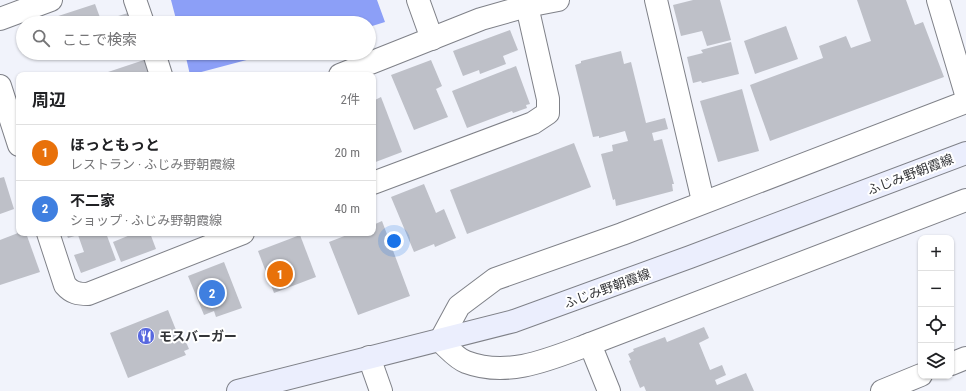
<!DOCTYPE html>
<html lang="ja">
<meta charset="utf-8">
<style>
:root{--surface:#fff;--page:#f2f2f2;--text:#202124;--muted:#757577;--line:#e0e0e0;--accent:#ea580c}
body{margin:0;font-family:"Roboto Condensed","Noto Sans JP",sans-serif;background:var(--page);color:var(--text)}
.controls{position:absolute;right:12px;bottom:12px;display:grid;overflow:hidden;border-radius:8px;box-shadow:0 1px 3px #0004}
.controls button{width:36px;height:36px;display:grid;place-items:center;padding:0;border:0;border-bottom:1px solid var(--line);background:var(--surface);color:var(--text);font:20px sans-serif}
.you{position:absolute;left:394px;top:241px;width:14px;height:14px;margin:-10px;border:3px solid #fff;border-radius:50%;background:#1a73e8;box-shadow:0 0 0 6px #1a73e833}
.badge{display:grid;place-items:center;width:26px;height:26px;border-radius:50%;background:var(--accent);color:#fff;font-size:13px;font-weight:700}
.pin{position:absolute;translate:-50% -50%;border:2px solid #fff;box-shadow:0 1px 4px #0006}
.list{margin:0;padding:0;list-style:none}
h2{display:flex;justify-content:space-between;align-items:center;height:52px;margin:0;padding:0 16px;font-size:17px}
h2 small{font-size:13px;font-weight:400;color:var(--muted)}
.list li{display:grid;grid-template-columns:26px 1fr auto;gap:12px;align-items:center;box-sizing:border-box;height:56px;padding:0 16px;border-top:1px solid var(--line)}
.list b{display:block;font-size:15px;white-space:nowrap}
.list p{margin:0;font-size:13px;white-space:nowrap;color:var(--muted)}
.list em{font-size:13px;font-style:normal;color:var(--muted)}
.icon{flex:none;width:22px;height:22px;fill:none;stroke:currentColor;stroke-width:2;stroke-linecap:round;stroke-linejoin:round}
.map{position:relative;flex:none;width:966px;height:391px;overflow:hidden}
.search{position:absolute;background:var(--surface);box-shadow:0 1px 3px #0004;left:16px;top:16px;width:360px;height:44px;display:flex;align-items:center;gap:10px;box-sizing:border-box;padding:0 14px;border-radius:22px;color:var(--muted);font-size:15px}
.panel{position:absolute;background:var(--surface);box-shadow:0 1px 3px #0004;left:16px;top:72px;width:360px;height:164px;border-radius:8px}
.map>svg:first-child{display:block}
.water{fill:#8c9ff7}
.building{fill:#bec0c8}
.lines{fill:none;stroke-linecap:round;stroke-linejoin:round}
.street-casing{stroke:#7f8188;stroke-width:24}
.secondary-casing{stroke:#7f8188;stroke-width:24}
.street{stroke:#fff;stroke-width:22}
.secondary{stroke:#ebeefd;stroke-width:22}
.labels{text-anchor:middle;stroke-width:4;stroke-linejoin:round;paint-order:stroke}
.street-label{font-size:13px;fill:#343538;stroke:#fff}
.poi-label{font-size:13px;font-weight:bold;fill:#343538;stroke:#fff;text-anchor:start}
</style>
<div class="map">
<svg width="966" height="391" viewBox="0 0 966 391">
<rect width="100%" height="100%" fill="#f1f3fb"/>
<g class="water">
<polygon points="171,0 377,0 385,22 369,27 369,23 177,23"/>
<polygon points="185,53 273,53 190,75"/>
</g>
<g class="building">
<polygon points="693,0 720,0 731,40 707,46 702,31 681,36 673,5"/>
<polygon points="857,0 906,0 915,25 923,22 944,77 770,141 750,85 823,58 819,46 846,36 851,48 871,41"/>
<polygon points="95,4 102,23 46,23 46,20"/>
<polygon points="128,13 132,23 106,23 105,20"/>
<polygon points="786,26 798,59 755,74 744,41"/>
<polygon points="510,30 518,50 503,56 506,64 480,74 479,70 463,76 453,51"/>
<polygon points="731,42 739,74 702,83 701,81 693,83 687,57 703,53 701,50"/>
<polygon points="621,51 624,64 631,62 646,123 665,118 668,129 652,133 654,141 662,139 674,184 672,184 673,191 616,206 615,199 613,200 601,154 613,151 612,145 628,141 625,131 599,138 599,136 593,137 575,65 581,63 581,61"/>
<polygon points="144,60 150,75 99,75"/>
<polygon points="431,60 442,86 436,89 448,117 414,130 391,75"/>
<polygon points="516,66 530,104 526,105 527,108 513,113 512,111 467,128 452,91"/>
<polygon points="742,89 759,151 718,162 700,101"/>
<polygon points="381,97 402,152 373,163 373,101"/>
<polygon points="574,143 591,187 467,234 450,190"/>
<polygon points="4,177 14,209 0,214 0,178"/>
<polygon points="424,184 436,213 444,209 456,238 435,247 434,244 414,252 391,197"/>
<polygon points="382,221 410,296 358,315 329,242 352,233 373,233 373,225"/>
<polygon points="18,233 26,233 40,272 0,285 0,240"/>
<polygon points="66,233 106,233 116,260 81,273 74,255 84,252 78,235 68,238"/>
<polygon points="135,233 150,233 156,249 121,262 113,242"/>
<polygon points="300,235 316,277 274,293 258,251"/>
<polygon points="224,262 242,308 216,317 214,311 204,315 188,276"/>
<polygon points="168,310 178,335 182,333 189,349 184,351 186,355 128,378 110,333"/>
<polygon points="704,327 709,338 699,343 710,370 722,365 726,375 715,380 717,385 746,373 754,391 646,391 644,386 640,388 629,361 631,360 628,354 634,351 633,349 665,337 667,342"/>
</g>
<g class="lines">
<defs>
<g id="street">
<polyline points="135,0 143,23"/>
<polyline points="418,0 432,39"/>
<polyline points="656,0 703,201"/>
<polyline points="938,0 966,94"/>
<polyline points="0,19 51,0"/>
<polyline points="154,53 161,75"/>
<polyline points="340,75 481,19 527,6 558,0"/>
<polyline points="0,86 19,145"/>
<polyline points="373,183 533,123 548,113 548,99 527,6"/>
<path d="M48,233l17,52c7,8 13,9 23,9l155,-61"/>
<path d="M590,344c-40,15 -82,34 -124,18 -9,-3 -19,-15 -26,-21l19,-35 36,-27 127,-45 344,-132"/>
<polyline points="369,357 381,391"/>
<polyline points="951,364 966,358"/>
<polyline points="609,391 590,344 966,200"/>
<polyline points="882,391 921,375"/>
</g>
<polyline id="secondary" points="238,391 514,321 690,257 966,153"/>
</defs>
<use href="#street" class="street-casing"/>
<use href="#secondary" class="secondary-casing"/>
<use href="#street" class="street"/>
<use href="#secondary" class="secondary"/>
</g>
<defs>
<symbol id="restaurant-disc" viewBox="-11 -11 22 22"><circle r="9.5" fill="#5868df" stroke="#fff"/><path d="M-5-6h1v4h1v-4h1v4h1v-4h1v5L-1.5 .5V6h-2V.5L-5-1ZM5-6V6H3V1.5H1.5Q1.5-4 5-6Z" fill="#fff"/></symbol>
</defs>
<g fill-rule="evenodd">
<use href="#restaurant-disc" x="136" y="326" width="20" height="20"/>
</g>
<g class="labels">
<g class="street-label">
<text transform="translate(910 174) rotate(-21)" y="5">ふじみ野朝霞線</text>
<text transform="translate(607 288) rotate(-20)" y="5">ふじみ野朝霞線</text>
</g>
<g class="poi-label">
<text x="159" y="341">モスバーガー</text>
</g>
</g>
</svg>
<div class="controls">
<button>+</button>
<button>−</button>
<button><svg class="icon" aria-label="locate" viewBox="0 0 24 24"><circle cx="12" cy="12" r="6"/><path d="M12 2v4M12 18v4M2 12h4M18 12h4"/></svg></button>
<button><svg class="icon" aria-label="layers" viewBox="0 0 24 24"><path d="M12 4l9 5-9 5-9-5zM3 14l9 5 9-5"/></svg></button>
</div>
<div class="you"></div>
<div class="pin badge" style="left:280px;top:274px;background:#e8710a">1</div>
<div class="pin badge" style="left:212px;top:293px;background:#3f7fe0">2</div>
<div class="search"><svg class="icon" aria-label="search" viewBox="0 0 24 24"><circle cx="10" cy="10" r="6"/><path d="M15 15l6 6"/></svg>ここで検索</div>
<section class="panel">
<h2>周辺<small>2件</small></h2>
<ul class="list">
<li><span class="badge" style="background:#e8710a">1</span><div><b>ほっともっと</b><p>レストラン · ふじみ野朝霞線</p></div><em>20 m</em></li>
<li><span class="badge" style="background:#3f7fe0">2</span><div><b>不二家</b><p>ショップ · ふじみ野朝霞線</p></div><em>40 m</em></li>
</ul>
</section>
</div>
